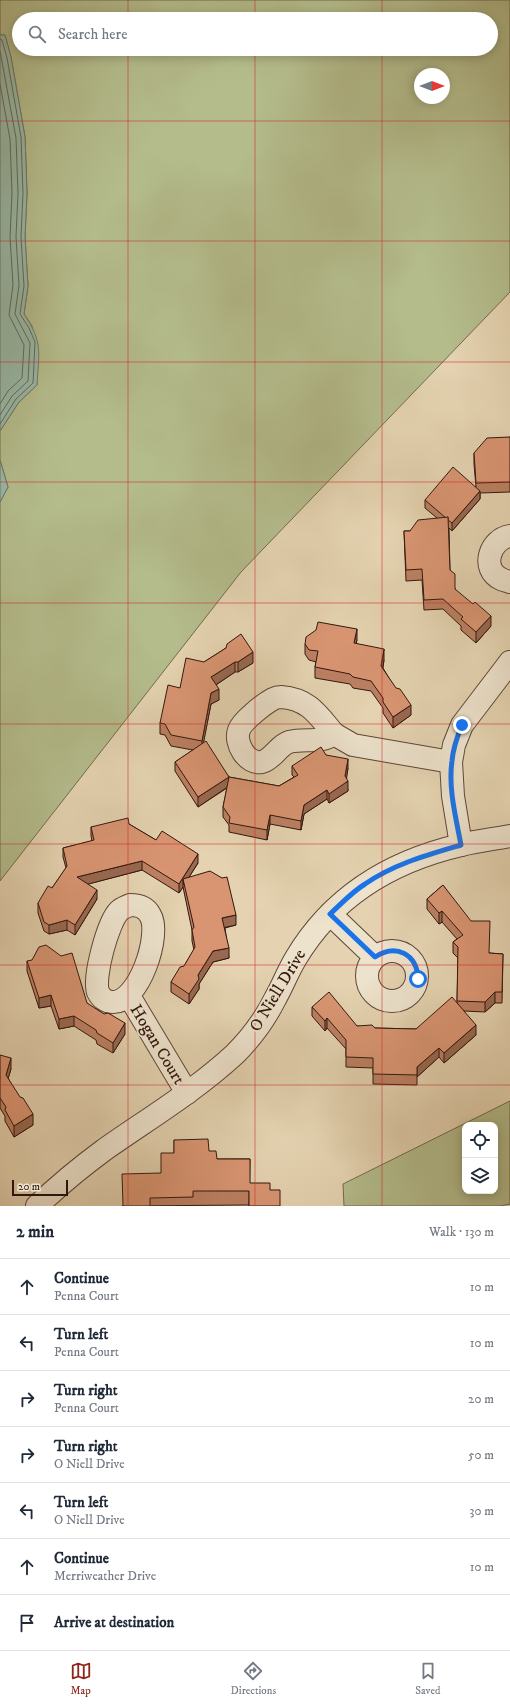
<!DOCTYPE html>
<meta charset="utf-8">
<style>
:root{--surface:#fff;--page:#f6f6f7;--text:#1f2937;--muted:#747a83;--line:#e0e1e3;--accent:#8f2418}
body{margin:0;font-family:"IM FELL DW Pica",serif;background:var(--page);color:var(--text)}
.controls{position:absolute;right:12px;bottom:12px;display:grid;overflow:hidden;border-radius:8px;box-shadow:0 2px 10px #0003}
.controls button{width:36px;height:36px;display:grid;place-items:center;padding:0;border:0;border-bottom:1px solid var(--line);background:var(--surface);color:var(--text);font:20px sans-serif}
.compass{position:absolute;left:414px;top:68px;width:36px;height:36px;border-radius:50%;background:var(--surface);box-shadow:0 2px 10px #0003;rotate:90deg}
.scale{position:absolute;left:12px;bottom:10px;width:56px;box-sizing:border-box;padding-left:4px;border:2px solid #32170e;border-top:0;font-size:11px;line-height:14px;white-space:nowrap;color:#32170e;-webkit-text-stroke:3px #ede2cc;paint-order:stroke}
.stop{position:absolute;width:12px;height:12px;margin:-9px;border:3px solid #1a73e8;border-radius:50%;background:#fff}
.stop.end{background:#1a73e8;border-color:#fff;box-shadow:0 1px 4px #0008}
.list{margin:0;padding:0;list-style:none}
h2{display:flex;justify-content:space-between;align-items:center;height:52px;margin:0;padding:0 16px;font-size:17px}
h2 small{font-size:13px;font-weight:400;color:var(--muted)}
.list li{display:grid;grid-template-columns:26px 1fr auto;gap:12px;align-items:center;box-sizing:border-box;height:56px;padding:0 16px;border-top:1px solid var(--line)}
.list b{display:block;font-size:15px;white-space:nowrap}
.list p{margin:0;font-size:13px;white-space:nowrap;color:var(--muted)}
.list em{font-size:13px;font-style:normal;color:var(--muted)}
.icon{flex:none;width:22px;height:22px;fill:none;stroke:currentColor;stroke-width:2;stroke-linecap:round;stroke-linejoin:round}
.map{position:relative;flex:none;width:510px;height:1206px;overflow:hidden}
.search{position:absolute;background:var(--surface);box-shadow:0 2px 10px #0003;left:12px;right:12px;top:12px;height:44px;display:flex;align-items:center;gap:10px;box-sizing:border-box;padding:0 14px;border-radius:22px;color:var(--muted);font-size:15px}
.sheet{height:444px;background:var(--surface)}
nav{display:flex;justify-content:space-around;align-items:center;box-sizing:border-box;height:56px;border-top:1px solid var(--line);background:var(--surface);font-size:11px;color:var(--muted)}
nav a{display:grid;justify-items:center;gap:2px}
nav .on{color:var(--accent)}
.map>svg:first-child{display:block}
.green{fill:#b4bc8c;stroke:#736a4d;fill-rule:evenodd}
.water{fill:#97b8a6;stroke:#6f7869}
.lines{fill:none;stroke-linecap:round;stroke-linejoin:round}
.shore{stroke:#64685a;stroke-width:1}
.minor-casing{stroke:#5e4636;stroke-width:24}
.minor{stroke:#ede2cc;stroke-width:22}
.wall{fill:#bb8062;stroke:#32170e}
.shaded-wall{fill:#986850;stroke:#32170e}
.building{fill:#d99572;stroke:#32170e}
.route{stroke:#1a73e8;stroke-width:5}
.grid{fill:none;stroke:#d62828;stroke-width:1;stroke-opacity:0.55}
.labels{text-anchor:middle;stroke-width:3.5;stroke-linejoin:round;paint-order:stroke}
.street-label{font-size:17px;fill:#32170e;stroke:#ede2cc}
</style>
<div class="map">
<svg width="510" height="1206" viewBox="0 0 510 1206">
<rect width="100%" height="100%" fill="#e4d2b0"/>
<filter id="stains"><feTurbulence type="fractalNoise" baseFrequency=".005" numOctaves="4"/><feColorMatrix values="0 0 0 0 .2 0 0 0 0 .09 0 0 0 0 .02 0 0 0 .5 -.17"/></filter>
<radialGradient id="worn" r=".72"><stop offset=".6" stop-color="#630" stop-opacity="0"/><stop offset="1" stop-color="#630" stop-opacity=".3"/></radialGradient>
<g class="green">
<path d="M0,0h510v292l-269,280 -241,309v-379l8,-15 -8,-27v-29l19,-29 18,-17 -5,-59 -8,-12 4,-28 -3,-49 2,-44 -2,-56 -14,-80 -6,-22h-5zM19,19h472v30h-472zM420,74h24v24h-24z"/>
<path d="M510,1101v103l-10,2h-156l-1,-22zM465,1125h30v66h-30z"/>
</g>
<g class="water">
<path d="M0,35h5l6,22 14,80 2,56 -2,44 3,49 -4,28c19,28 15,38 13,71l-18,17 -19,29z"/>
<polygon points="0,460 8,487 0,502"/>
</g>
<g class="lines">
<g class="shore">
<polyline points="0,39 2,40 7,58 21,137 23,193 21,237 24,286 20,314 29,328 35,342 33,383 16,399 0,424"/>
<polyline points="0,51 16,138 18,193 16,237 19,285 15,314 30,343 28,381 12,396 0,415"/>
<polyline points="0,84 10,139 12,193 10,237 13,285 9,315 24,345 22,378 8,391 0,404"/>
</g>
<defs>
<g id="minor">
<path d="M510,536c-20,3 -30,33 -9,43 2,1 6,2 9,3"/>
<path d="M281,697c28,2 37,18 53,37 -15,10 -28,4 -45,8 -10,3 -16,17 -27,20 -15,3 -28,-19 -23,-32 3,-9 25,-26 34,-31 2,-1 5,-2 8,-2z"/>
<polyline points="334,734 353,745 451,762"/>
<polyline points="461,845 453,796 451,762 454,745 462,725 510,662"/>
<path d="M130,905c8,0 16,2 20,10 12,18 -11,89 -38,87 -6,0 -11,-4 -14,-10 -5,-15 10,-70 21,-81 3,-3 7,-4 11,-6z"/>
<polyline points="330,914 375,957"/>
<circle cx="392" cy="976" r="25"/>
<polyline points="129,996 187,1093"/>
<path d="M37,1206c21,-20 44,-39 67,-56 44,-31 91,-59 131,-96 15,-15 30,-35 40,-55 8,-14 13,-28 21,-41 37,-62 96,-97 165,-113 16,-4 33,-6 49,-9"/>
</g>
</defs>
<use href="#minor" class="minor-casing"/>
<use href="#minor" class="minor"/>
</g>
<g class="wall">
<polygon points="510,437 510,492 480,493 480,499 452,531 449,528 450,570 455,589 491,626 476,643 461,630 461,626 443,609 424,610 422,580 406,581 404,531 410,531 437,518 425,508 425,500 476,487 474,464 474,453"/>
<polygon points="357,640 356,643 384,660 383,668 411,715 393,728 383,713 383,708 371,691 353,688 350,684 315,678 315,667 316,662 309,660 305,654 305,644"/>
<polygon points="226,648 253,663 238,672 235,672 216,685 219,700 211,704 203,743 229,777 279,786 294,777 292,775 292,766 326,755 348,768 346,778 348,791 329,803 327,799 304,814 301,830 270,824 267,840 229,832 229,825 223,817 223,807 227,788 198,807 175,771 175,762 193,750 171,746 165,735 160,734 160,723 180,688 204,662"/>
<polygon points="129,824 156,840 198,863 189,877 236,925 225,928 229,958 213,962 199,984 199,989 189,1004 171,992 171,982 184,966 194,950 192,941 192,930 183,887 179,893 142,870 88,884 97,899 75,935 67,930 49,934 44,931 38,913 38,903 52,888 66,868 63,857 63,848 92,841 91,836 91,827"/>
<polygon points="443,885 489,953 503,954 502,1003 495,1003 485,1012 464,1011 476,1035 444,1063 439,1057 417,1077 417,1085 373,1084 373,1068 346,1067 346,1049 327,1028 325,1031 312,1016 312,1007 357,1026 375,1028 416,1029 457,1003 458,958 453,953 453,942 457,939 442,922 439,924 427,909 427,899"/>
<polygon points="27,961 87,1003 125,1034 113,1053 97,1044 96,1040 74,1026 59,1029 51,1006 39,1008 27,971"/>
<polygon points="0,1055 11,1069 8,1078 33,1125 14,1137 5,1121 5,1116 0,1108"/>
<polygon points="174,1140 209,1151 217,1159 250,1159 249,1205 122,1206 161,1173 174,1153"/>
</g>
<g class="shaded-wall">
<polygon points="480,491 480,499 452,531 452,523"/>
<polygon points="491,616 491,626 476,643 476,632"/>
<polygon points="357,629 357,640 354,654 354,643"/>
<polygon points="384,649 384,660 381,676 381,666"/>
<polygon points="253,652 253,663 238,672 238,662"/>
<polygon points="235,662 235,672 211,688 211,677"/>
<polygon points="219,689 219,700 211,704 202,751 202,741 211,693"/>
<polygon points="411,705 411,715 393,728 393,717"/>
<polygon points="348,759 348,768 346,783 348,781 348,791 329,803 329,794 345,776"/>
<polygon points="229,777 229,786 198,807 198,797"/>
<polygon points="327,790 327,799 304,814 301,830 301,821 304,805"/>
<polygon points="270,815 270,824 267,840 267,830"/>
<polygon points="198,854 198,863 184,885 183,879 183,887 179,893 179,884"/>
<polygon points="142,861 142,870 77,887 77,877"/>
<polygon points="97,890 97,899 75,935 75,925"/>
<polygon points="442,911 442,922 439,924 439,913"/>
<polygon points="236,915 236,925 222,928 222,918"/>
<polygon points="67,920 67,930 49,934 49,925"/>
<polygon points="229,948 229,958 213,962 199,984 199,989 189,1004 189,994 198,975 213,951"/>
<polygon points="495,992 495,1003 485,1012 485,1002"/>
<polygon points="51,995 51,1006 39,1008 39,998"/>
<polygon points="74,1016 74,1026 59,1029 59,1019"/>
<polygon points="327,1018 327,1028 325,1031 325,1021"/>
<polygon points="125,1023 125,1034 113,1053 113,1043"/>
<polygon points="476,1025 476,1035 444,1063 444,1053"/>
<polygon points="439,1048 439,1057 417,1077 417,1067"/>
<polygon points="11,1058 11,1069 6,1086 6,1075"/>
<polygon points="33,1114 33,1125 14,1137 14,1126"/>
</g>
<g class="building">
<polygon points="510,437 510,482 476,483 474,453 487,438"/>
<polygon points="453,467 480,491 452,523 448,520 448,517 446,518 425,500"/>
<polygon points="448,517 450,570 455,574 455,589 473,604 475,602 491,616 476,632 461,619 463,617 443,599 424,600 422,569 406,570 404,531 410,531 418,520"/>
<polygon points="318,622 357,629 354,643 384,649 381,666 396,688 400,689 411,705 393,717 383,702 383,698 371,681 353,677 350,674 315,667 318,651 309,650 305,644 306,637 316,630"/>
<polygon points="241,634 253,652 238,662 235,662 211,677 219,689 211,693 202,741 171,735 165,724 160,723 168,685 180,688 186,658 204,662 226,648 227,644"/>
<polygon points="206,741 229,777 279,786 298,775 292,766 321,747 326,755 348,759 345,776 348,781 329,794 327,790 304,805 301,821 270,815 267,830 229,823 230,817 223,807 229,777 198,797 175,762"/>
<polygon points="128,818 129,824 156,840 162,831 198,854 179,884 142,861 77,877 97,890 75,925 67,920 49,925 44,922 38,903 48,886 52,888 67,866 63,848 94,840 91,827"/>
<polygon points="210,871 222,878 227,877 236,915 222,918 229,948 213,951 198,975 199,979 189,994 171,982 180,967 184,966 195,947 192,930 194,927 183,879"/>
<polygon points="443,885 471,921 490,921 489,953 503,954 502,992 495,992 485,1002 457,1001 458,947 453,942 463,935 442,911 439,913 427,899"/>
<polygon points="46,945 61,956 72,953 87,1003 104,1014 108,1013 125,1023 113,1043 97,1033 96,1030 74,1016 59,1019 51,995 39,998 27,961 32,960 39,947"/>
<polygon points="329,992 357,1026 372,1025 375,1028 416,1029 452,997 476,1025 444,1053 439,1048 417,1067 417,1075 373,1074 373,1058 346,1057 346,1040 327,1018 325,1021 312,1007"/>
<polygon points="0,1055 11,1058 6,1075 20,1097 23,1098 33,1114 14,1126 5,1110 6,1107 0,1098"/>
<polygon points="208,1139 209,1151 216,1151 217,1159 250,1159 250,1183 270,1183 270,1190 280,1190 280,1206 249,1206 249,1191 193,1191 193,1197 150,1198 150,1206 123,1206 122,1174 161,1173 161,1153 174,1153 174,1140"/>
</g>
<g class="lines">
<path class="route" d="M418,979c-1,-25 -22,-36 -43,-22l-45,-43c11,-10 22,-22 35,-30 29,-20 62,-29 96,-39 -5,-27 -13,-57 -9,-84 1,-13 5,-24 10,-36"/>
</g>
<path class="grid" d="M128,0v19M255,0v19M382,0v19M128,49v1157M255,49v1157M382,49v1157M0,121h510M0,241h510M0,362h510M0,482h510M0,603h510M0,724h510M0,844h510M0,965h510M0,1085h510"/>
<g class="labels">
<g class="street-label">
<text transform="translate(277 990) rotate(-59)" y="6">O Niell Drive</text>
<text transform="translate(158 1044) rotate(59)" y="6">Hogan Court</text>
</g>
</g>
<rect width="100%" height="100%" filter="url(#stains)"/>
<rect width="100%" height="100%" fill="url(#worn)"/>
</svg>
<div class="controls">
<button><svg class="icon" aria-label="locate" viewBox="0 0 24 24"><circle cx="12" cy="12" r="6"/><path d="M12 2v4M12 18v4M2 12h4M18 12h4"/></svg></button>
<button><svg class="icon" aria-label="layers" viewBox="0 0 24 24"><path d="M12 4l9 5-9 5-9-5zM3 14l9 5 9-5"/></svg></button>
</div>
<svg class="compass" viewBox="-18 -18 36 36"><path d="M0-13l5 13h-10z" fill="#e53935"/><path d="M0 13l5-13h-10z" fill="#747a83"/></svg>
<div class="scale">20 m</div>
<div class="stop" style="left:418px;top:979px"></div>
<div class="stop end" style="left:462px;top:725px"></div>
<div class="search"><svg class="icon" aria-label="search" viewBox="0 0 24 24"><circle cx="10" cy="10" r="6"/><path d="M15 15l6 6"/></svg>Search here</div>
</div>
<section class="sheet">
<h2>2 min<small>Walk · 130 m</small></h2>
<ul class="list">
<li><svg class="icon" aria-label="ahead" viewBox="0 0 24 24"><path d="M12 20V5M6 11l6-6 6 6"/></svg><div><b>Continue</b><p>Penna Court</p></div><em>10 m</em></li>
<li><svg class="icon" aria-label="left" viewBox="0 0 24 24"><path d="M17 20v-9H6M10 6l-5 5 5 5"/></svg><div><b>Turn left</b><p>Penna Court</p></div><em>10 m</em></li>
<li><svg class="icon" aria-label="right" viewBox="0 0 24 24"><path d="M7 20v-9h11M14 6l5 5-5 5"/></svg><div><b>Turn right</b><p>Penna Court</p></div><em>20 m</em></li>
<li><svg class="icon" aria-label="right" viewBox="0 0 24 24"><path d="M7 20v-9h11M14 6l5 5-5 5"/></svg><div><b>Turn right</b><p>O Niell Drive</p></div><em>50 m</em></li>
<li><svg class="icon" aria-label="left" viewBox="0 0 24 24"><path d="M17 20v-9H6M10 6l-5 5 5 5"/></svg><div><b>Turn left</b><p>O Niell Drive</p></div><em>30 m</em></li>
<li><svg class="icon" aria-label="ahead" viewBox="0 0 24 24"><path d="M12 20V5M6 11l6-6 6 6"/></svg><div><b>Continue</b><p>Merriweather Drive</p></div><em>10 m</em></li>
<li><svg class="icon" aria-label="arrive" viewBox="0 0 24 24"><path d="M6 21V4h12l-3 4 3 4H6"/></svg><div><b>Arrive at destination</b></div></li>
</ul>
</section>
<nav>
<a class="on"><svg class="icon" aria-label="map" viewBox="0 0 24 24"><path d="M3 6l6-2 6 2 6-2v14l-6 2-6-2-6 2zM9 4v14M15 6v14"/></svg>Map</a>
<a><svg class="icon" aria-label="directions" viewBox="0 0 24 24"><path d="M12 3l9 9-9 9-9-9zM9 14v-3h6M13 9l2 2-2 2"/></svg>Directions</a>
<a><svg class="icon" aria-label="saved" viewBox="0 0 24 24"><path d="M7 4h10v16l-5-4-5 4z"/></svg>Saved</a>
</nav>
